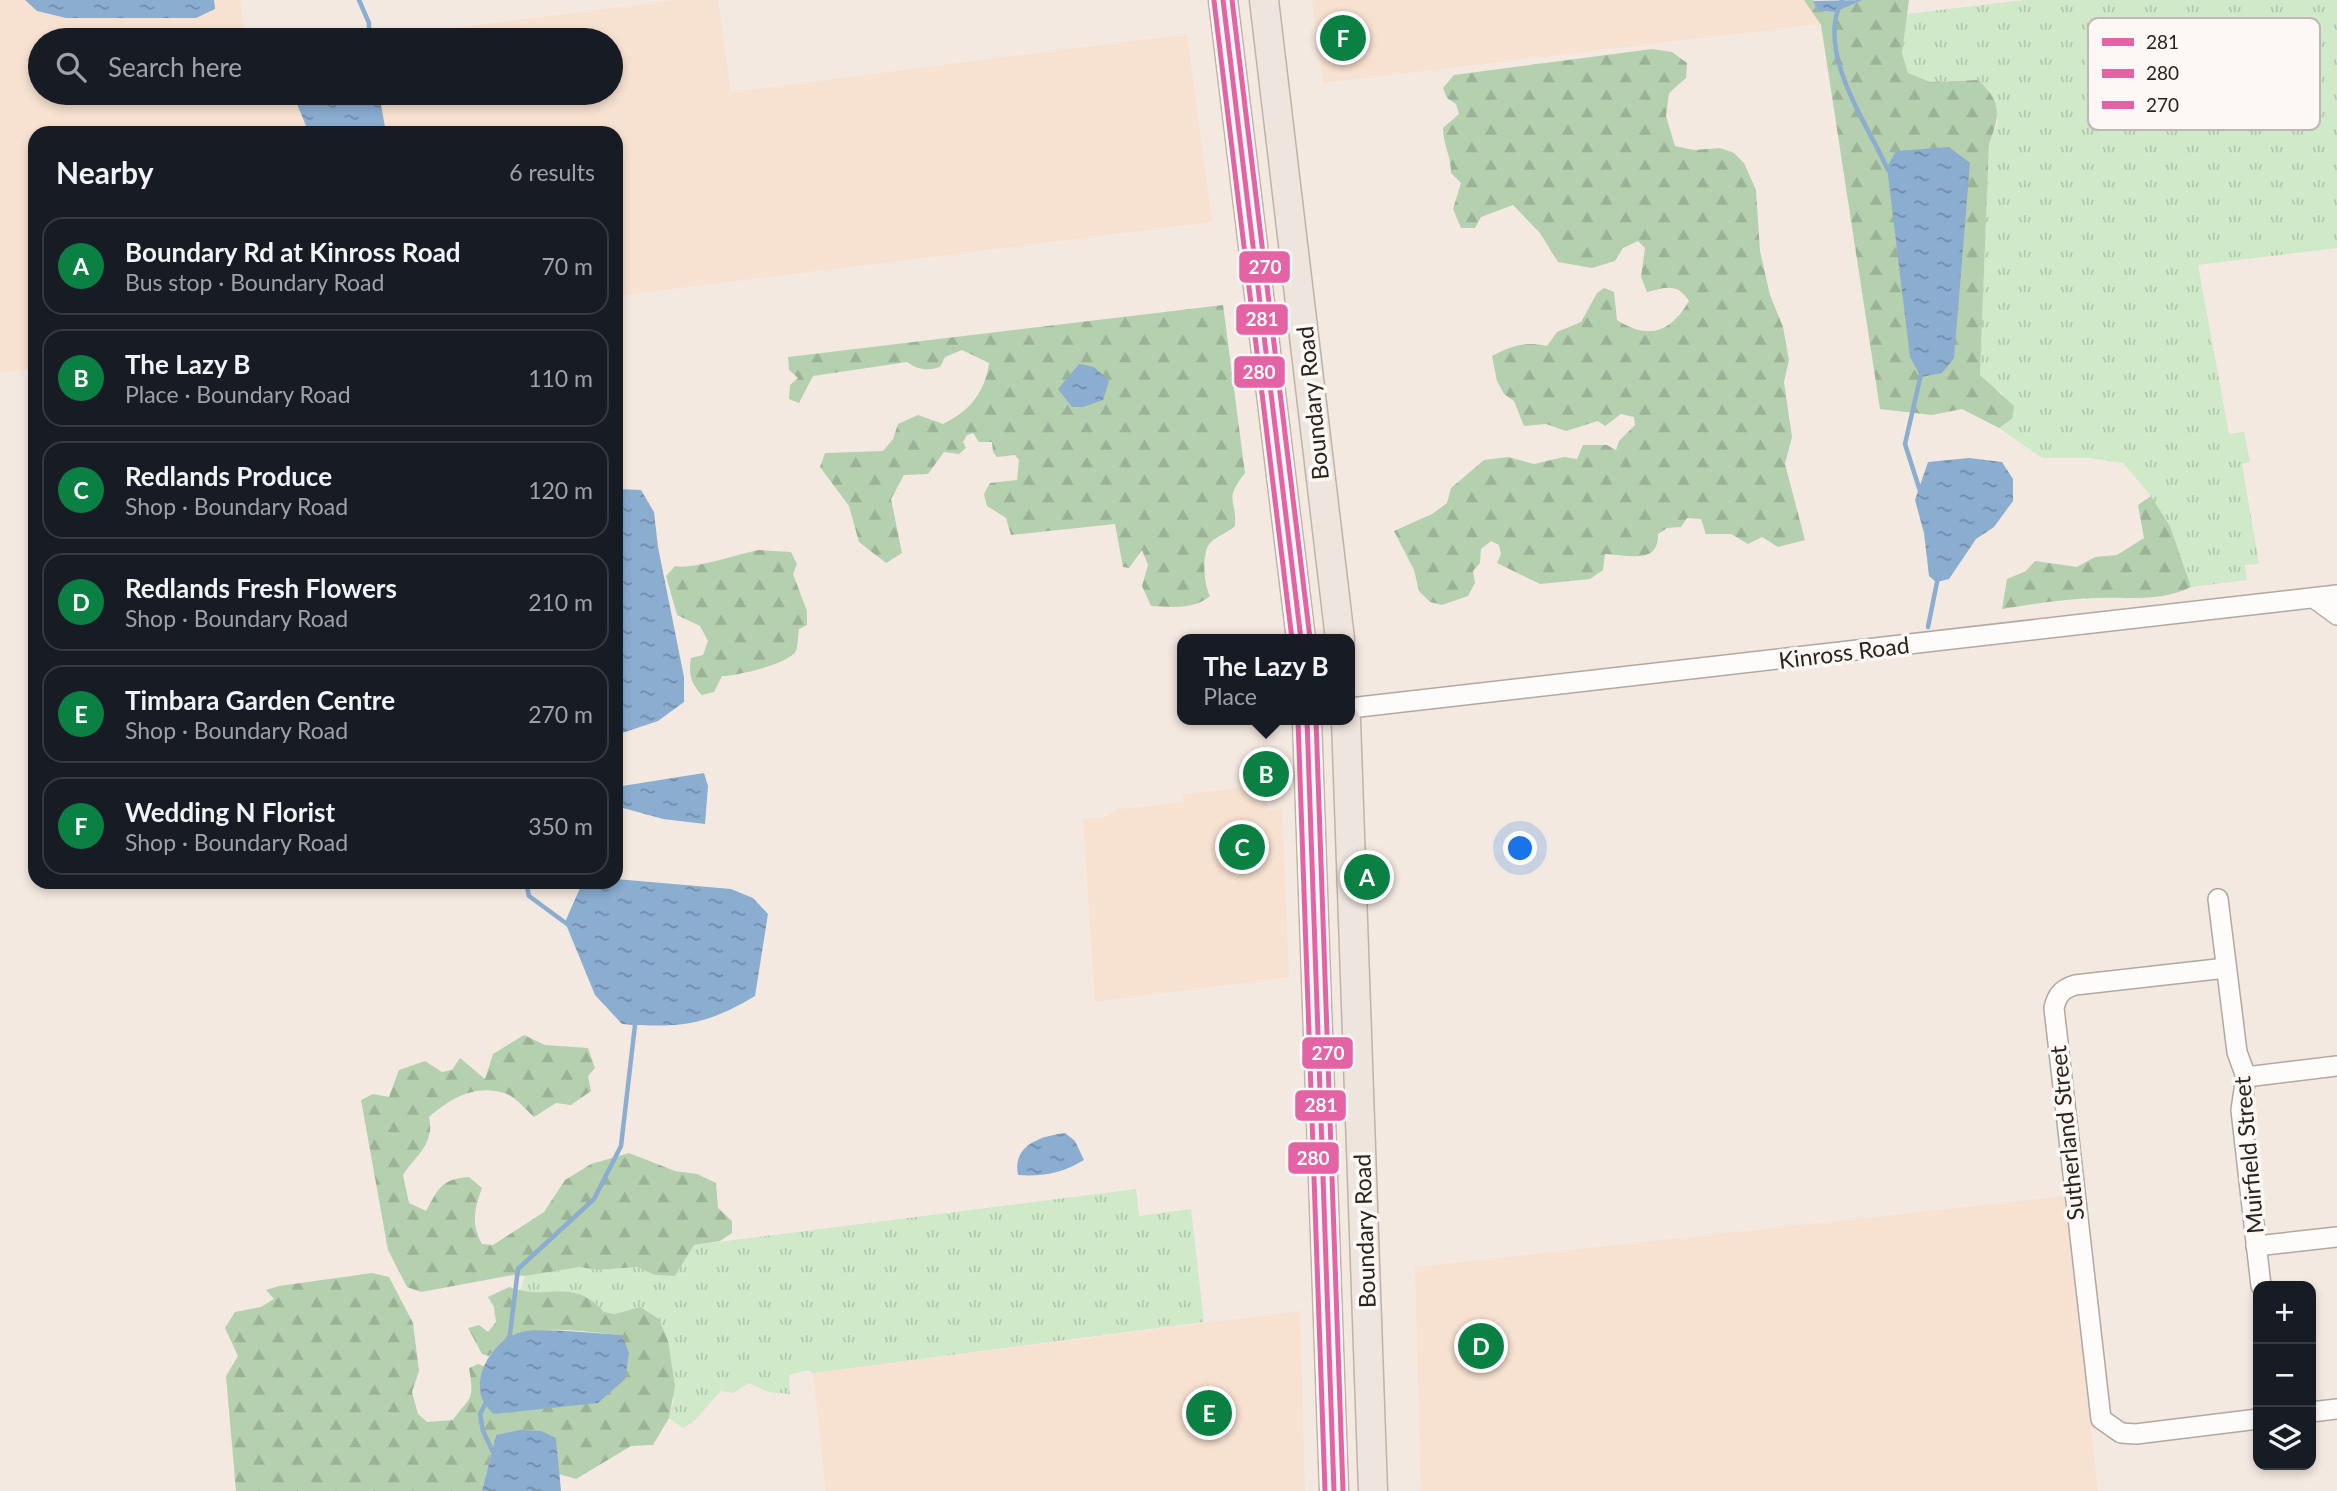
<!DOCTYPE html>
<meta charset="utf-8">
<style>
:root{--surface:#171b24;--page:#20242c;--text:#f1f3f6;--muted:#9ea1a6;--line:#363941;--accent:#0b8043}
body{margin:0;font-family:Lato,sans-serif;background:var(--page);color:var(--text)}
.controls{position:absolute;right:21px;bottom:21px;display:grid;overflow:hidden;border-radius:14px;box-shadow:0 4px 10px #0003}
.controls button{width:63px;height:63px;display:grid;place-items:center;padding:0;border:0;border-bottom:2px solid var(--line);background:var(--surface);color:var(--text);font:35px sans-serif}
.you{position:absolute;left:1521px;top:849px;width:24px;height:24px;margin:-18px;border:5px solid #fff;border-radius:50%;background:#1a73e8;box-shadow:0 0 0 10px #1a73e833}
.badge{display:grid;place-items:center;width:46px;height:46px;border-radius:50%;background:var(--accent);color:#fff;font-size:23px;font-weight:700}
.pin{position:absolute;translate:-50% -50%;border:4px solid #fff;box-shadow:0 2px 7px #0006}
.popup{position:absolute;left:1177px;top:634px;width:178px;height:91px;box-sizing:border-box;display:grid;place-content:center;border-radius:14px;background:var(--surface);filter:drop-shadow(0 2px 5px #0005);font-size:23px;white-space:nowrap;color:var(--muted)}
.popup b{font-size:26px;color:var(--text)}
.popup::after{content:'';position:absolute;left:50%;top:100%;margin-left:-14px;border:14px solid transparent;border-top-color:var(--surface)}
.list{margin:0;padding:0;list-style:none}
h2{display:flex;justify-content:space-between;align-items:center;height:91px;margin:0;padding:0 28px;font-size:30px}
h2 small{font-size:23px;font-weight:400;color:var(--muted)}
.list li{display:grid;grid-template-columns:46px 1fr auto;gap:21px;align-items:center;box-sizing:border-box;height:98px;margin:0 14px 14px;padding:0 14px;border:2px solid var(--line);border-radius:21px}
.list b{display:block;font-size:26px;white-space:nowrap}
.list p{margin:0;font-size:23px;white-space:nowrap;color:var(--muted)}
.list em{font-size:23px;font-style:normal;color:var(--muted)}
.icon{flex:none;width:38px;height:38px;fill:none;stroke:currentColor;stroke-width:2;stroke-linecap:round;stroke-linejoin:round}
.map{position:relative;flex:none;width:2337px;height:1491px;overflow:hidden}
.search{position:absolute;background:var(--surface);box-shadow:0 4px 10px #0003;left:28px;top:28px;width:595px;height:77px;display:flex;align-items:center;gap:18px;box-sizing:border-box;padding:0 24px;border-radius:38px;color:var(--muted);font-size:26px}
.panel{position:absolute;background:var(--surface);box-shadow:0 4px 10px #0003;left:28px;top:126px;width:595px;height:763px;border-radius:21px}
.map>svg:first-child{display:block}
.built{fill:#f7e1d0}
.grass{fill:url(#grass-tufts)}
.forest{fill:url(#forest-firs)}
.water{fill:url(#water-ripples)}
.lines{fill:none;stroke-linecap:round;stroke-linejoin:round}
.stream{stroke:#8aadd0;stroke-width:4.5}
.minor-casing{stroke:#b1a8a1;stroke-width:22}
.highway-casing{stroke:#bfb3a8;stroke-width:31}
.minor{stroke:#fdfcfa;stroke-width:19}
.highway{stroke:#ede5de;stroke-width:28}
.bus-1-casing{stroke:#fdf8f5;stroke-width:10}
.bus-2-casing{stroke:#fdf8f5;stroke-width:10}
.bus-3-casing{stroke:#fdf8f5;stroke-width:10}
.bus-1{stroke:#e463a4;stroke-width:5}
.bus-2{stroke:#e463a4;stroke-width:5}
.bus-3{stroke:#e463a4;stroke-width:5}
.labels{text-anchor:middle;stroke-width:7;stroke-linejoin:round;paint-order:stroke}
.street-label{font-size:23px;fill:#2b221b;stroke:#fdf8f5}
.key{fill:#fdf8f5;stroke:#beb8b4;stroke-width:2}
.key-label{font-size:19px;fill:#2b221b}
.line-badge{stroke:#fdf8f5;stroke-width:2.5}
.badge-label{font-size:19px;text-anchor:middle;font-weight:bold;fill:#fff}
</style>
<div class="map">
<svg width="2337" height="1491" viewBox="0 0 2337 1491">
<defs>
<pattern id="grass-tufts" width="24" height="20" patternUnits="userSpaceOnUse" patternTransform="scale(1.75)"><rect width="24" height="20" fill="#cfe9c9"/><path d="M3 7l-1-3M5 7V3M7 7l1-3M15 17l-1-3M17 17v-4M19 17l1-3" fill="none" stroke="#b2c8ac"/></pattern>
<pattern id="forest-firs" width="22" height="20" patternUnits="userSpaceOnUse" patternTransform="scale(1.75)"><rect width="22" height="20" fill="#b4d0af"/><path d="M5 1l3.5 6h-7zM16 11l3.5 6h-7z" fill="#9bb296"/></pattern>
<pattern id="water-ripples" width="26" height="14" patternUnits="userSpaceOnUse" patternTransform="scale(1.75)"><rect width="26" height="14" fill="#8aadd0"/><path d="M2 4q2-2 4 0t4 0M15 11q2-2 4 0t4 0" fill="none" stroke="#718ca8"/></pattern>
</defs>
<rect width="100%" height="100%" fill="#f4e9e1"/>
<g class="built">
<polygon points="0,0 240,0 246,40 40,40 40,93 611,93 611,40 362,40 674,0 718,0 731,92 1187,34 1212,222 616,296 616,133 35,133 35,368 0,373"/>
<polygon points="1312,0 1818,0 1821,24 1323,83"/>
<polygon points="1265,785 1268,811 1282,809 1289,977 1095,1002 1083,819 1106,817 1119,809 1184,802 1183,794"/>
<polygon points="2065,1196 2098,1491 1421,1491 1415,1267"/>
<polygon points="1300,1311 1305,1491 826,1491 813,1373"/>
</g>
<g class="grass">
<polygon points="2024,0 2337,0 2337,248 2198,265 2229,434 2244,432 2250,462 2242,464 2259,564 2245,565 2247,580 2191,587 2170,526 2151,496 2123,463 2090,458 2042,458 1999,428 2012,419 2002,393 1987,384 1980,375 1989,144 1998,121 1978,80 1930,82 1908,73 1902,53 1907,14"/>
<path d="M1136,1189l3,27 52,-7 13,113 -391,51 -5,-3 -19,5 1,19 -22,-2 -19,-9 -16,10 -12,-2 -27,30 -11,7 -14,-10 5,-18 -34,-93 -25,7 -11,-2c-28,-32 -48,-14 -84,-21l5,-15 55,-9 17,3 40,-3 18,8 20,1 19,-31z"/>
</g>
<g class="forest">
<path d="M1804,0h9l5,11 17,1 28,-12h46l-7,53 6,20 22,9 48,-2c24,22 22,35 11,64l-9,231 34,31 -2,13 -13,9 -37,-19 -30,6 -52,-6 -59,-384z"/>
<path d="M1652,49l20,3 15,11 -1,15 -17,15 -3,23 9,30 19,4 26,-2 14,5 10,10 12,27 4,61 10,44 13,32 6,33 -5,22 8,55 -7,27 20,76 -27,7 -16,-10 -14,7 -17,-10h-25l-5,-15 -14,-1 -6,9 -14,1 -9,6c1,31 -31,21 -53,20l-2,16 -13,9 -50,5 -43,-21 4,-9 -2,-9 -8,-4 -10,8 -1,14 -7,8 2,12 -7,13 -26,9 -12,-3 -11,-11 -5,-21 -20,-39 38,-17 15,-11 4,-15 33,-28 24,-3 26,7 30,-7 13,2 6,-14h24l9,5 3,-9 16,-16 -1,-8 -13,-3 -16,12 -7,-5 -32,10 -20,-7 -22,2 -10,-25 -10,-7 -7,-13 -5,-25c19,-10 34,-15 55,-10l10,-14 24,-10 16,-29 7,-5 10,4 3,28c32,20 53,13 72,-19 -12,-18 -22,-14 -42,-9l-6,-15 4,-29 -7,-7 -15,7 -8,13 -23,7 -34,-6 -18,-29 -27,-28 -32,12 -6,11h-14l-8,-19 8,-26 -10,-10c0,-17 -8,-29 -8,-45l16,-14 -3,-10 -9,-6 -4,-10 11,-13z"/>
<path d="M1223,305l22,168c-22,28 -8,25 -10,53 -8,8 -21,10 -27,20 -6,11 -4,40 2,50 -16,14 -39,11 -59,10l-9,-20 6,-21 -6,-15 -13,18 -6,-1 -8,-43 -104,11 -5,-17 -19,-12 -3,-12 6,-11 27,-3 2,-20 -4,-5 -18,2 -4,-5 -1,-10h-13l-6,-9 -6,2 -4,7 3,6 -7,6 -15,-2 -16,22 -24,1 -13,24 11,54 -16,10 -27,-21 -10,-36 -29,-39 5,-14 58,-2 10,-12 5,-15 20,-9 25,9c27,-13 42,-32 46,-61l-27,-13 -17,7 -5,10c-13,4 -22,3 -33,-5l-94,14 -14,27 -10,-4 1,-14 8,-7 -9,-8 -1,-13z"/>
<path d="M2151,496l19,30 21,61c-30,15 -63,10 -96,11 -30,1 -63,6 -93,11l5,-30 19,-8 9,-10 42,6 18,-10 22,-2 27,-17 -6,-33z"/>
<path d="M759,550l32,2 6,12 -4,10 14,37v14l-8,4c-1,6 -1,16 -3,22 -7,13 -60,25 -74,25l-8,16 -12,3c-11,-11 -14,-22 -11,-37l12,-3 5,-14 -8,-15 -23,-11 -11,-39 9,-10c17,4 63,-12 84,-16z"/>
<path d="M524,1035l21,10 43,3 7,20 -7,8 3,15 -20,14 -15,-2 -22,14c-8,-7 -19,-21 -30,-24 -30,-9 -54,6 -75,24 6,27 -13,38 -26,58l6,28 17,8c13,-23 15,-32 43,-34l13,11c-8,22 -11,36 0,56l11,1 51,-33 21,-32 26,-16 38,-11 46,18 22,3 19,9 2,25 14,13v12l-12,8 -26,4 -19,31 -20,-1 -18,-8 -40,3 -17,-3 -55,9 -12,-1 -92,17 -14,-5 -19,-37 -27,-150 12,-6 16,3 10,-27 26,-9 17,11 10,-2 8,-12 25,21 8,-25z"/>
<path d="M372,1273l17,4 24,46 6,48 -7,21 6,22 9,8 26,-2c17,-25 22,-17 16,-52l9,-4 8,3c-7,19 -5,31 7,47l129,-79c-43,-3 -104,-18 -133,21l-7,-2 -14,-26 11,-3 9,7 8,-10 -2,-15 -6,-10 21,-10c40,15 63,-11 95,25l11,2 25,-7 19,12 9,22 7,45 -6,32 -16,27 -22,1 -55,33 -17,-5 -3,-36 -60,-3 -14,56h-246l-10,-115 12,-20 -13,-28 10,-16 26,-5 13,-8 -8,-9 13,-4z"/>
</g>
<g class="water">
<polygon points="25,0 214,0 215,9 196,18 66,18 37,11"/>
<polygon points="1863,0 1835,12 1818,11 1813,1"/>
<polygon points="298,93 379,93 386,133 309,133 297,104"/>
<polygon points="1949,147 1970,163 1954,358 1942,373 1921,377 1910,357 1887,167 1896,151"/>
<polygon points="1079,364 1094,367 1109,381 1103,400 1083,407 1072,407 1058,389"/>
<polygon points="1969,458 2002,462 2013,479 2013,501 1994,527 1976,539 1949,579 1936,582 1929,576 1924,533 1915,500 1928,462"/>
<polygon points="616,489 641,490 654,512 658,547 684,677 684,702 658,721 616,735"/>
<polygon points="704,773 708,786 705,824 663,819 616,806 616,787"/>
<path d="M616,879l115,10 22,9 15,16 -13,82c-50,30 -76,32 -133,28l-27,-29 -30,-73 15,-34 20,-6h16z"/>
<path d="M1065,1133l10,8 9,19c-21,13 -42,17 -66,15 -6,-30 23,-39 47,-42z"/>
<path d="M567,1331l55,4 7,18 -4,26 -27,24 -105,11c-3,-4 -8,-9 -10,-13 -12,-27 13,-64 39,-69 14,-3 31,-1 45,-1z"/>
<polygon points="520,1430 541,1431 556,1438 561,1491 482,1491 496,1435"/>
</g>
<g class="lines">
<g class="stream">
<polyline points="359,0 369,23 369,40"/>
<path d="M1842,0c-27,52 25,123 46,170"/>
<polyline points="1921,374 1905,444 1921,494"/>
<polyline points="1928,627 1938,577"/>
<polyline points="526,882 529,896 567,924"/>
<polyline points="509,1342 518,1269 594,1199 621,1146 635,1025 632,1021"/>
<polyline points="488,1399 480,1414 483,1431 493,1452"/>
</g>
<defs>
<g id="minor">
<polyline points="2314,598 2337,615"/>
<polyline points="1350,708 2337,595"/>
<polyline points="2218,899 2237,1052 2246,1077 2241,1110 2261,1286"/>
<path d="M2226,968l-151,17c-13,4 -18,10 -21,23l47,411 20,14 15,1 122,-15"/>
<polyline points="2246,1077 2337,1066"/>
<polyline points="2256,1246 2337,1237"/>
<polyline points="2311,1412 2337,1409"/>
</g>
<g id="highway">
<polyline points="1223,0 1301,639"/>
<polyline points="1264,0 1340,639"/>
<polyline points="1307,720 1334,1491"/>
<polyline points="1346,720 1373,1491"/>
</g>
</defs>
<use href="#minor" class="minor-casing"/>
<use href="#highway" class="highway-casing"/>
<use href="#minor" class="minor"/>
<use href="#highway" class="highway"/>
<defs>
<g id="bus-1">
<polyline points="1223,0 1301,639"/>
<polyline points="1307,720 1334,1491"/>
</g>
<g id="bus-2">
<polyline points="1214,1 1292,639"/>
<polyline points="1298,720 1325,1491"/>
</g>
<g id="bus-3">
<polyline points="1232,0 1310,638"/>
<polyline points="1316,720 1343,1491"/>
</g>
</defs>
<use href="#bus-1" class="bus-1-casing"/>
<use href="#bus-2" class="bus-2-casing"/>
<use href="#bus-3" class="bus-3-casing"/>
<use href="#bus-1" class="bus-1"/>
<use href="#bus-2" class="bus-2"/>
<use href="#bus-3" class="bus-3"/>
</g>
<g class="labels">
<g class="street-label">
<text transform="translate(1313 403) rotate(-96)" y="8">Boundary Road</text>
<text transform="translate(1844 653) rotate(-7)" y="8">Kinross Road</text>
<text transform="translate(2067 1133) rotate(-96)" y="8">Sutherland Street</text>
<text transform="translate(2249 1155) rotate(-95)" y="8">Muirfield Street</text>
<text transform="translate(1365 1231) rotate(-92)" y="8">Boundary Road</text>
</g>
</g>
<rect x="2088" y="18" width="232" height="112" rx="10" class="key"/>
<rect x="2102" y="38" width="32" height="8" fill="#e463a4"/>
<rect x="2102" y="69" width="32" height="9" fill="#e463a4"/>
<rect x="2102" y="101" width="32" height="8" fill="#e463a4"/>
<g class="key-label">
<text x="2146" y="49">281</text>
<text x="2146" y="80">280</text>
<text x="2146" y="112">270</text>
</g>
<g class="line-badge">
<rect x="1238" y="250" width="53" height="34" rx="7" fill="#e463a4"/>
<rect x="1235" y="303" width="54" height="33" rx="7" fill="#e463a4"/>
<rect x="1233" y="355" width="53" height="34" rx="7" fill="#e463a4"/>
<rect x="1301" y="1036" width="53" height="34" rx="7" fill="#e463a4"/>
<rect x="1294" y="1089" width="53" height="33" rx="7" fill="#e463a4"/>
<rect x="1287" y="1141" width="53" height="34" rx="7" fill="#e463a4"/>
</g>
<g class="badge-label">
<text x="1265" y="274">270</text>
<text x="1262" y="326">281</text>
<text x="1259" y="379">280</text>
<text x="1328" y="1060">270</text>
<text x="1321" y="1112">281</text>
<text x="1313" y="1165">280</text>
</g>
</svg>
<div class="controls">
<button>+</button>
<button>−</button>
<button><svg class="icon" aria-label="layers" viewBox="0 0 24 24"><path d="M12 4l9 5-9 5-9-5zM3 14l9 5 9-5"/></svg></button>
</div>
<div class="you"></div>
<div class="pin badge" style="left:1367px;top:877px">A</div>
<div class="pin badge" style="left:1266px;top:774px">B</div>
<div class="popup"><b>The Lazy B</b>Place</div>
<div class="pin badge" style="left:1242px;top:847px">C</div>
<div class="pin badge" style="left:1481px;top:1346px">D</div>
<div class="pin badge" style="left:1209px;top:1413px">E</div>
<div class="pin badge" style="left:1343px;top:38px">F</div>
<div class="search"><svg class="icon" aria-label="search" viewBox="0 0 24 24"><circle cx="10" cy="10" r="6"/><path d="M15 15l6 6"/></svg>Search here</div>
<section class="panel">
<h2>Nearby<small>6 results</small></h2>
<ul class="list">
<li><span class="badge">A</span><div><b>Boundary Rd at Kinross Road</b><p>Bus stop · Boundary Road</p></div><em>70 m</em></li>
<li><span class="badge">B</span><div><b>The Lazy B</b><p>Place · Boundary Road</p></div><em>110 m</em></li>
<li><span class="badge">C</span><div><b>Redlands Produce</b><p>Shop · Boundary Road</p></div><em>120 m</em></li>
<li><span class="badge">D</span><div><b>Redlands Fresh Flowers</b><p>Shop · Boundary Road</p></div><em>210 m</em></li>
<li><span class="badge">E</span><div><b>Timbara Garden Centre</b><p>Shop · Boundary Road</p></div><em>270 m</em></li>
<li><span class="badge">F</span><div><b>Wedding N Florist</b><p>Shop · Boundary Road</p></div><em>350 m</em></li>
</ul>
</section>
</div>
